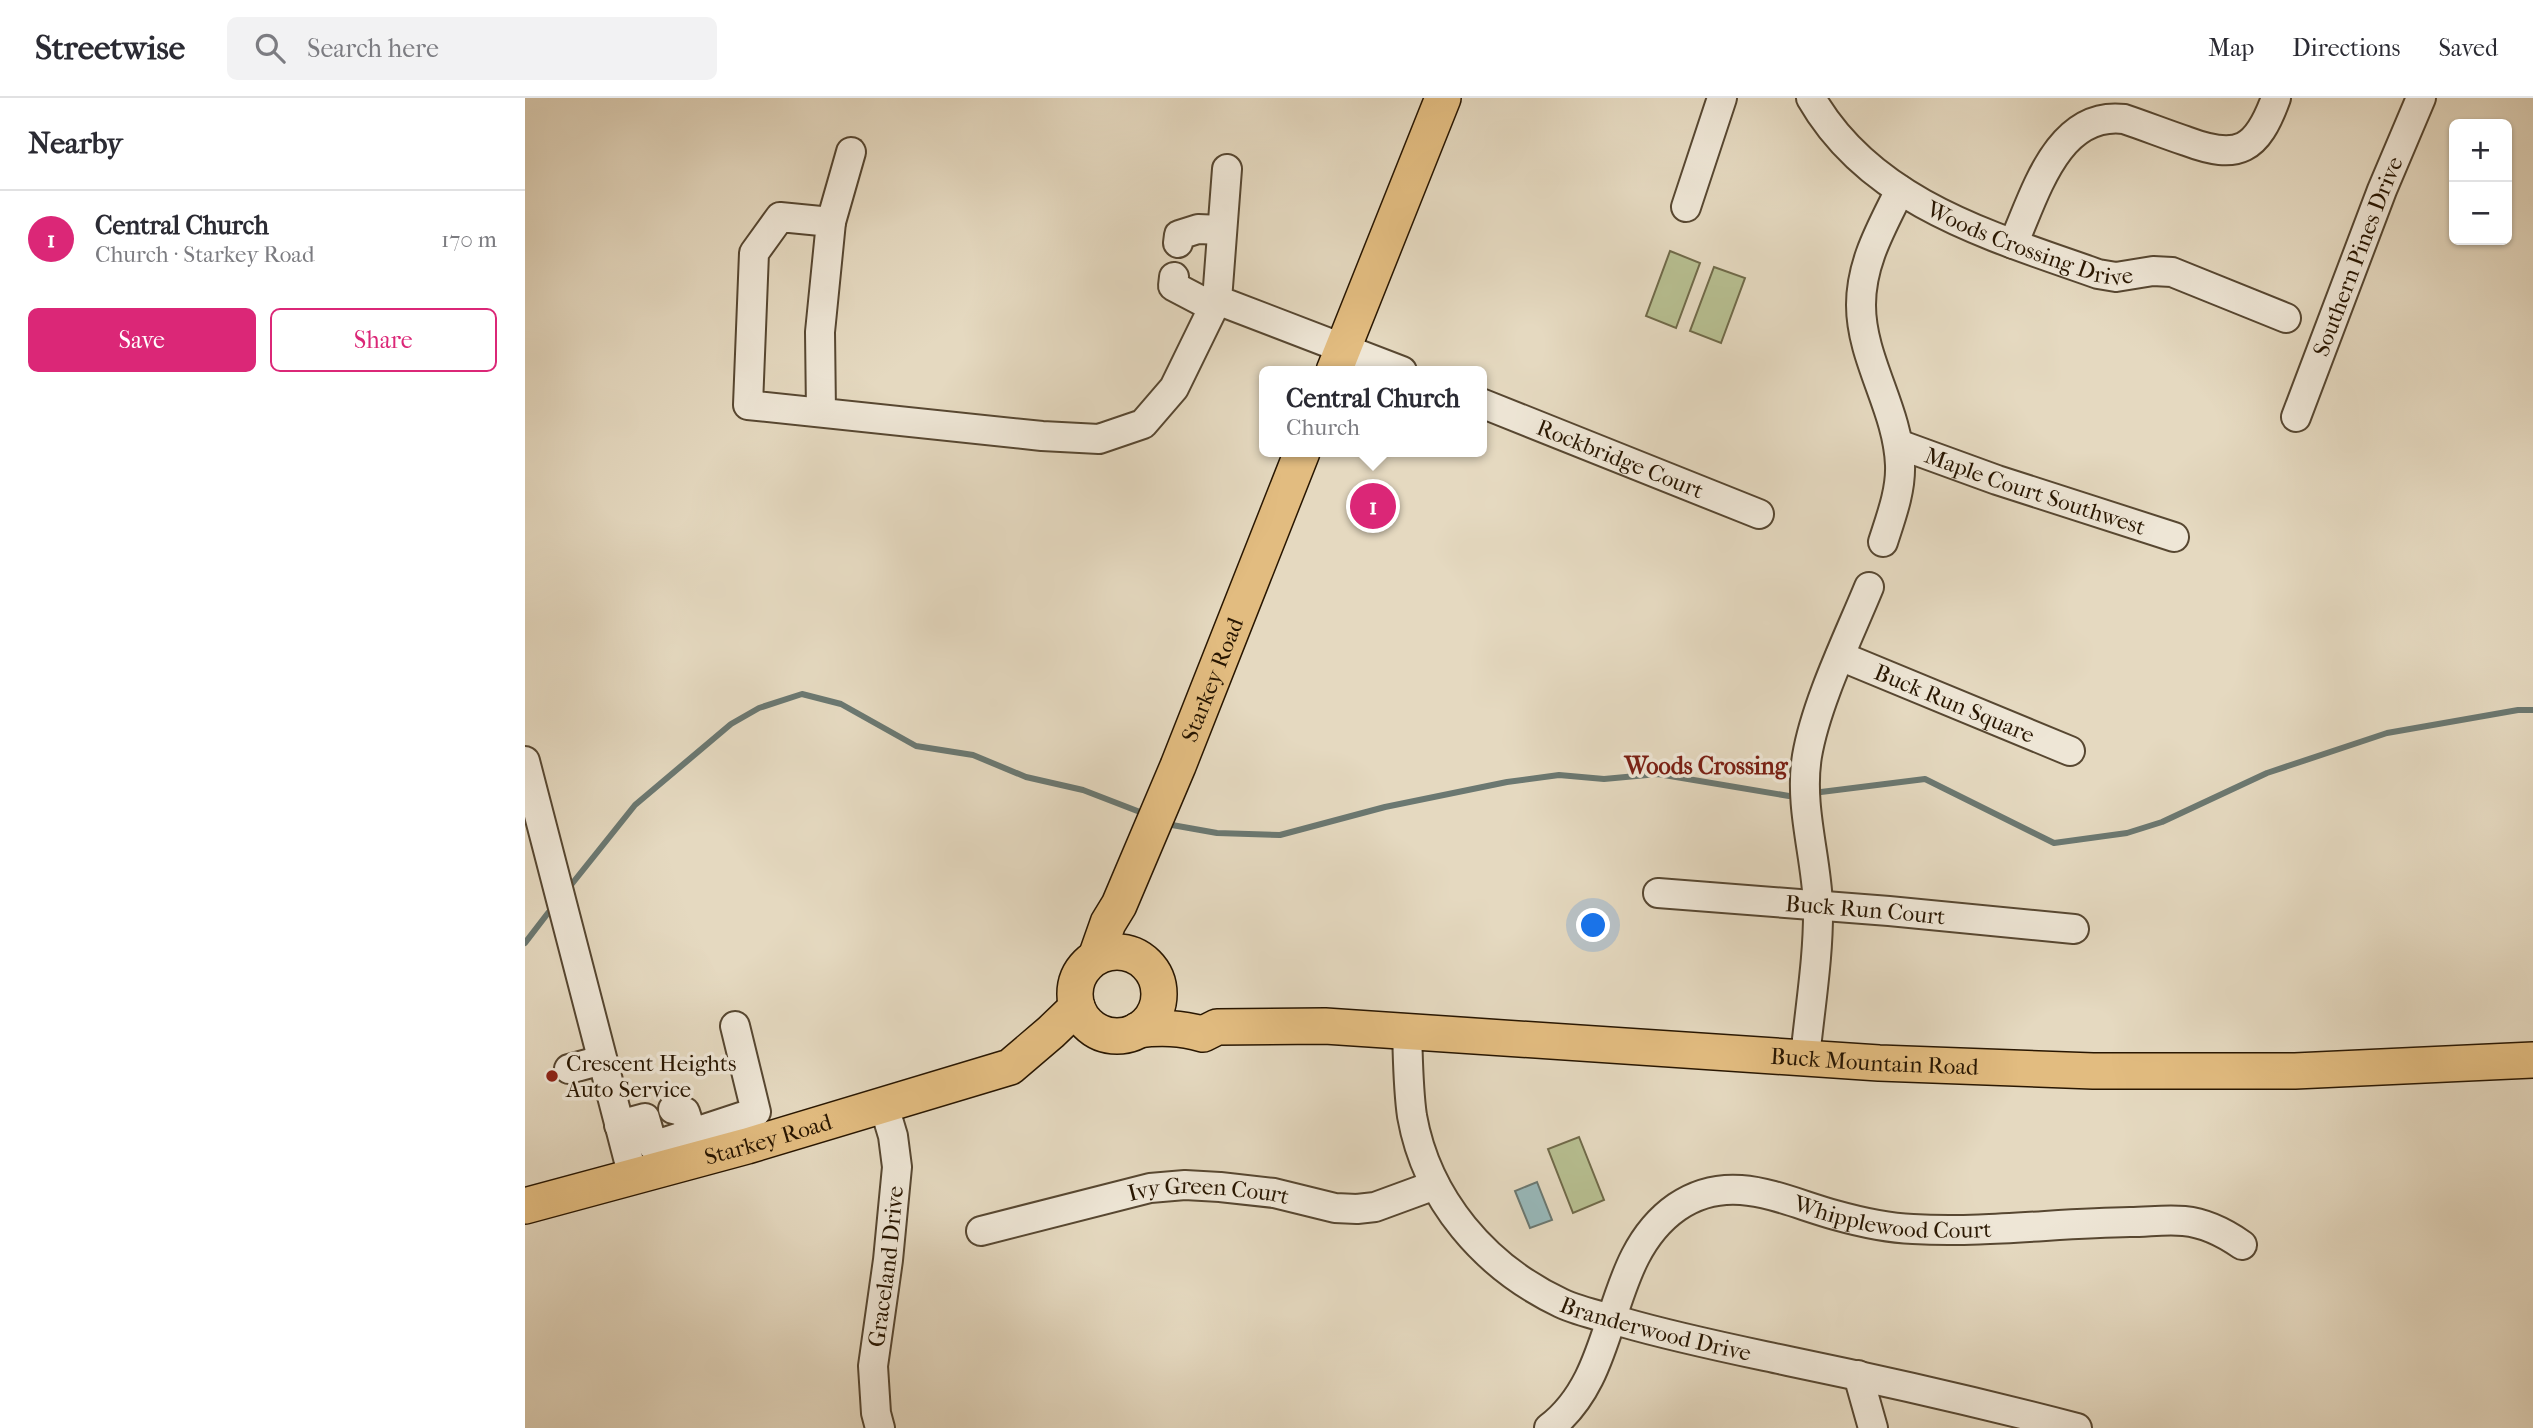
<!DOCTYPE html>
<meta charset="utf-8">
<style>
:root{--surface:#fff;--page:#f2f2f3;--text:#2b2b33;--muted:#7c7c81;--line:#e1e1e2;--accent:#db2777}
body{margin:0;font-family:"IM FELL French Canon",serif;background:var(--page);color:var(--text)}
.controls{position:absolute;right:21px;top:21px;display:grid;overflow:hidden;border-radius:10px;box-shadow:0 2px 5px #0004}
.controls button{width:63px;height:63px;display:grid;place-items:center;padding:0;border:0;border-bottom:2px solid var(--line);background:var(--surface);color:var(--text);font:35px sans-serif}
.you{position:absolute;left:1069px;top:828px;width:24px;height:24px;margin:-18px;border:5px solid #fff;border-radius:50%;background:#1a73e8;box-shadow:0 0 0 10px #1a73e833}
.badge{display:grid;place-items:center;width:46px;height:46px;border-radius:50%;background:var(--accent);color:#fff;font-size:23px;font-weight:700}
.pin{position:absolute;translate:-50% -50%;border:4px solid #fff;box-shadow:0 2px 7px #0006}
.popup{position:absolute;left:734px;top:268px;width:228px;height:91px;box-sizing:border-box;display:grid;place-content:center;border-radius:10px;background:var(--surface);filter:drop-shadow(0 2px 5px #0005);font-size:23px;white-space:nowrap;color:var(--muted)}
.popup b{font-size:26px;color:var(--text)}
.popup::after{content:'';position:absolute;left:50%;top:100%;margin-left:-14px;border:14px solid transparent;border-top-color:var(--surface)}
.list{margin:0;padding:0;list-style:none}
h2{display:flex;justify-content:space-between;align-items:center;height:91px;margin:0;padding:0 28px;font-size:30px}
h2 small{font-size:23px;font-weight:400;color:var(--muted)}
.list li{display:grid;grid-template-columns:46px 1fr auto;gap:21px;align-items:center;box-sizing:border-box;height:98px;padding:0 28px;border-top:2px solid var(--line)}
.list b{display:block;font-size:26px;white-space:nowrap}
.list p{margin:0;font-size:23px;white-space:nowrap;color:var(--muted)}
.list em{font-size:23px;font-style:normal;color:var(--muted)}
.actions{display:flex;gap:14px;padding:21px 28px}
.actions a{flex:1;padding:16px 0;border:2px solid var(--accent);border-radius:10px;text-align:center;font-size:24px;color:var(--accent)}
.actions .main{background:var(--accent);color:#fff}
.icon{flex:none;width:38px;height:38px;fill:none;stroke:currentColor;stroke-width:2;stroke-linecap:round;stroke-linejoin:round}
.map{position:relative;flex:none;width:2008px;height:1330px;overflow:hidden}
header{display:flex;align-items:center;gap:42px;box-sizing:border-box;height:98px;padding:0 35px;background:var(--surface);border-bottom:2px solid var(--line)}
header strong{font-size:33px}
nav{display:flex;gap:38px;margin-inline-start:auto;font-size:24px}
.search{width:490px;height:63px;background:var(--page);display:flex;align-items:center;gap:18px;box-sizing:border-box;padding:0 24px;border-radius:10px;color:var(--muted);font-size:26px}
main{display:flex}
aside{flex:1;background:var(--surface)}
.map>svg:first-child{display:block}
.green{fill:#b7bf91;stroke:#706a49;stroke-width:2}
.water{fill:#98b9bb;stroke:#6b7871;stroke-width:2}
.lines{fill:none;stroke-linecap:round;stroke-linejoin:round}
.stream{stroke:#6b7871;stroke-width:6}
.minor-casing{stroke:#574731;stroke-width:32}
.major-casing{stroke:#281601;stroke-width:38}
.minor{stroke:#eee6d6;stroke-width:28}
.major{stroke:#e2bc80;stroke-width:35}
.poi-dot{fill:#8f2418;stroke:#eee6d6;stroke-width:2.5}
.labels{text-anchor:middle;stroke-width:7;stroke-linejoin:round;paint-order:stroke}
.street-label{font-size:23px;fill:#281601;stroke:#eee6d6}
.poi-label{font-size:23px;fill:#281601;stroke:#eee6d6;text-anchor:start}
.neighbourhood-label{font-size:24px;font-weight:bold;fill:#7a1f14;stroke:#eee6d6}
</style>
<header>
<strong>Streetwise</strong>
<div class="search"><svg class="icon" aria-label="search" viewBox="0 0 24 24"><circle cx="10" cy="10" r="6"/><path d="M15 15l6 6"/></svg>Search here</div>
<nav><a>Map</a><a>Directions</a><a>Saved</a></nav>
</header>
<main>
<aside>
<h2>Nearby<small></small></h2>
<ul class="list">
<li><span class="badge">1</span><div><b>Central Church</b><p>Church · Starkey Road</p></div><em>170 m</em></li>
</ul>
<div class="actions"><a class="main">Save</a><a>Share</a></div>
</aside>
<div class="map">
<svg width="2008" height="1330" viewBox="0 0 2008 1330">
<rect width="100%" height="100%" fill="#e5d9c0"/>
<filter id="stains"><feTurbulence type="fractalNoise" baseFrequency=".00286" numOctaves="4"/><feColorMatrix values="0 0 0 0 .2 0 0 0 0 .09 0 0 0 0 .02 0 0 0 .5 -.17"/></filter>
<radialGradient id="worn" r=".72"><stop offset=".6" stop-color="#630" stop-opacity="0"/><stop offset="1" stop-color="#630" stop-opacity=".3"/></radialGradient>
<g class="green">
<polygon points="1145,153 1175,165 1151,230 1121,218"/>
<polygon points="1189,169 1220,180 1196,245 1165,233"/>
<polygon points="1054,1039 1079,1102 1048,1115 1023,1051"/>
</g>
<polygon class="water" points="1012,1084 1027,1122 1005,1130 990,1093"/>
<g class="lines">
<g class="stream">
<polyline points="1296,694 1400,681 1529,745 1602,735 1637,724 1742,675 1862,635 1993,612 2008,612"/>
<polyline points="647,727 692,735 755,737 860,709 982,684 1034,677 1079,681 1133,676 1264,698"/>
<polyline points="46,787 110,707 206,626 234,610 277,596 316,606 391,648 448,657 501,679 558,692 615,714"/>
<polyline points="0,845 23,815"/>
</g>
<defs>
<g id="minor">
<path id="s1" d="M1286,0c60,105 180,138 287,176l18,3 37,-6 19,1 114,46"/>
<polyline points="702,71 692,202 877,273"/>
<polyline points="1161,109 1197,0"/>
<polyline points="306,124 326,54"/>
<polyline points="653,145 654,137 673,131 697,132"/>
<path d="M1488,146c22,-49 44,-133 111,-125 21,7 41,15 62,22 53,20 71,9 90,-43"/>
<polyline points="649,179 648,188 688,209"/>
<path id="s2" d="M956,305l278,111"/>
<polyline points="296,314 295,234 306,124 255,119 229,155 223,307 517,338 574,341 618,326 649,290 692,202"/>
<path id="s3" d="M1771,319l86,-227 39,-92"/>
<path id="s4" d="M1373,346l99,36 177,57"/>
<path d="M1358,444c8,-25 18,-51 17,-77 -2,-56 -39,-105 -39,-160 0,-43 21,-78 39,-115"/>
<path id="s5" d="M1315,558l230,95"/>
<polyline points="0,663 108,1079"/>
<path id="s6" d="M1133,795l231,18 185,18"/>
<path id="s7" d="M882,933c1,28 1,57 5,85 15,84 73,151 149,187 19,9 41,13 61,19 55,16 110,27 166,39 97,20 193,42 289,67"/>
<path d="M1280,960c5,-51 14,-103 13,-154 -2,-49 -19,-98 -11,-148 9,-53 41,-118 62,-169"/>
<polyline points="44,971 77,962"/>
<polyline points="148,1011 160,1014 172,1051"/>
<polyline points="94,1027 120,1020 128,1048 231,1014 210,928"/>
<path id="s8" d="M456,1133l169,-43 35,-3 35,2 54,6 61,15 22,1 18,-2 60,-22"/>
<polyline points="1333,1277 1348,1330"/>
<path id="s9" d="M355,1330l-4,-15 -3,-47 15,-106 9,-93 -4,-31 -9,-30"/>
<path id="s10" d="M1024,1330c73,-55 53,-169 128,-221 53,-36 104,-7 158,8 25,7 51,13 78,14 72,4 145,-6 217,-7 18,0 36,-3 54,-1 21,2 41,12 58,24"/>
</g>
<g id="major">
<polyline points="809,273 918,0"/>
<circle cx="592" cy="896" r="42"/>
<path id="s11" d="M571,859l12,-34 11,-18 59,-139 124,-314"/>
<path id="s12" d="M613,932c24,-3 42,-2 65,4l14,-7 108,-1 554,37 214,8h202l238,-11"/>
<path id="s13" d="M0,1108l222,-60 263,-79 41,-35 26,-25"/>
</g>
</defs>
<use href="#minor" class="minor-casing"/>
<use href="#major" class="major-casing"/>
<use href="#minor" class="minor"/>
<use href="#major" class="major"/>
</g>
<circle class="poi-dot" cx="27" cy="978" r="7"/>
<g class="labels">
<g class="street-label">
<text dy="8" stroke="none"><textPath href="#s1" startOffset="271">Woods Crossing Drive</textPath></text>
<text dy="8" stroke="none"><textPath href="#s3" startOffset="172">Southern Pines Drive</textPath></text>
<text dy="8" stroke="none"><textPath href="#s2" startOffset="150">Rockbridge Court</textPath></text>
<text dy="8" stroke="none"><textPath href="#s4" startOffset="145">Maple Court Southwest</textPath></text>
<text dy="8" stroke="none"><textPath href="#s11" startOffset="301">Starkey Road</textPath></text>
<text dy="8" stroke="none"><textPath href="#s5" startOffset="124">Buck Run Square</textPath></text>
<text dy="8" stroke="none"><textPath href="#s6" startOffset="208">Buck Run Court</textPath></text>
<text dy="8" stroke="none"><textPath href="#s12" startOffset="740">Buck Mountain Road</textPath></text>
<text dy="8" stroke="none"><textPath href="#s13" startOffset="252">Starkey Road</textPath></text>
<text dy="8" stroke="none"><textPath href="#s8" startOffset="233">Ivy Green Court</textPath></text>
<text dy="8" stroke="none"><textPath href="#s10" startOffset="483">Whipplewood Court</textPath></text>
<text dy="8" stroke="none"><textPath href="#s9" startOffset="163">Graceland Drive</textPath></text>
<text dy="8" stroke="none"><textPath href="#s7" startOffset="432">Branderwood Drive</textPath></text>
</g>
<g class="poi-label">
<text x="41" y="973">Crescent Heights<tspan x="41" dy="26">Auto Service</tspan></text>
</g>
<g class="neighbourhood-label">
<text x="1181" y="676">Woods Crossing</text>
</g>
</g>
<rect width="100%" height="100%" filter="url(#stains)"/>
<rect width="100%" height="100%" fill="url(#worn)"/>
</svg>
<div class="controls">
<button>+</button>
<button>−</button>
</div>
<div class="you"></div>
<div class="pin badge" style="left:848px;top:408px">1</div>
<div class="popup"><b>Central Church</b>Church</div>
</div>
</main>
